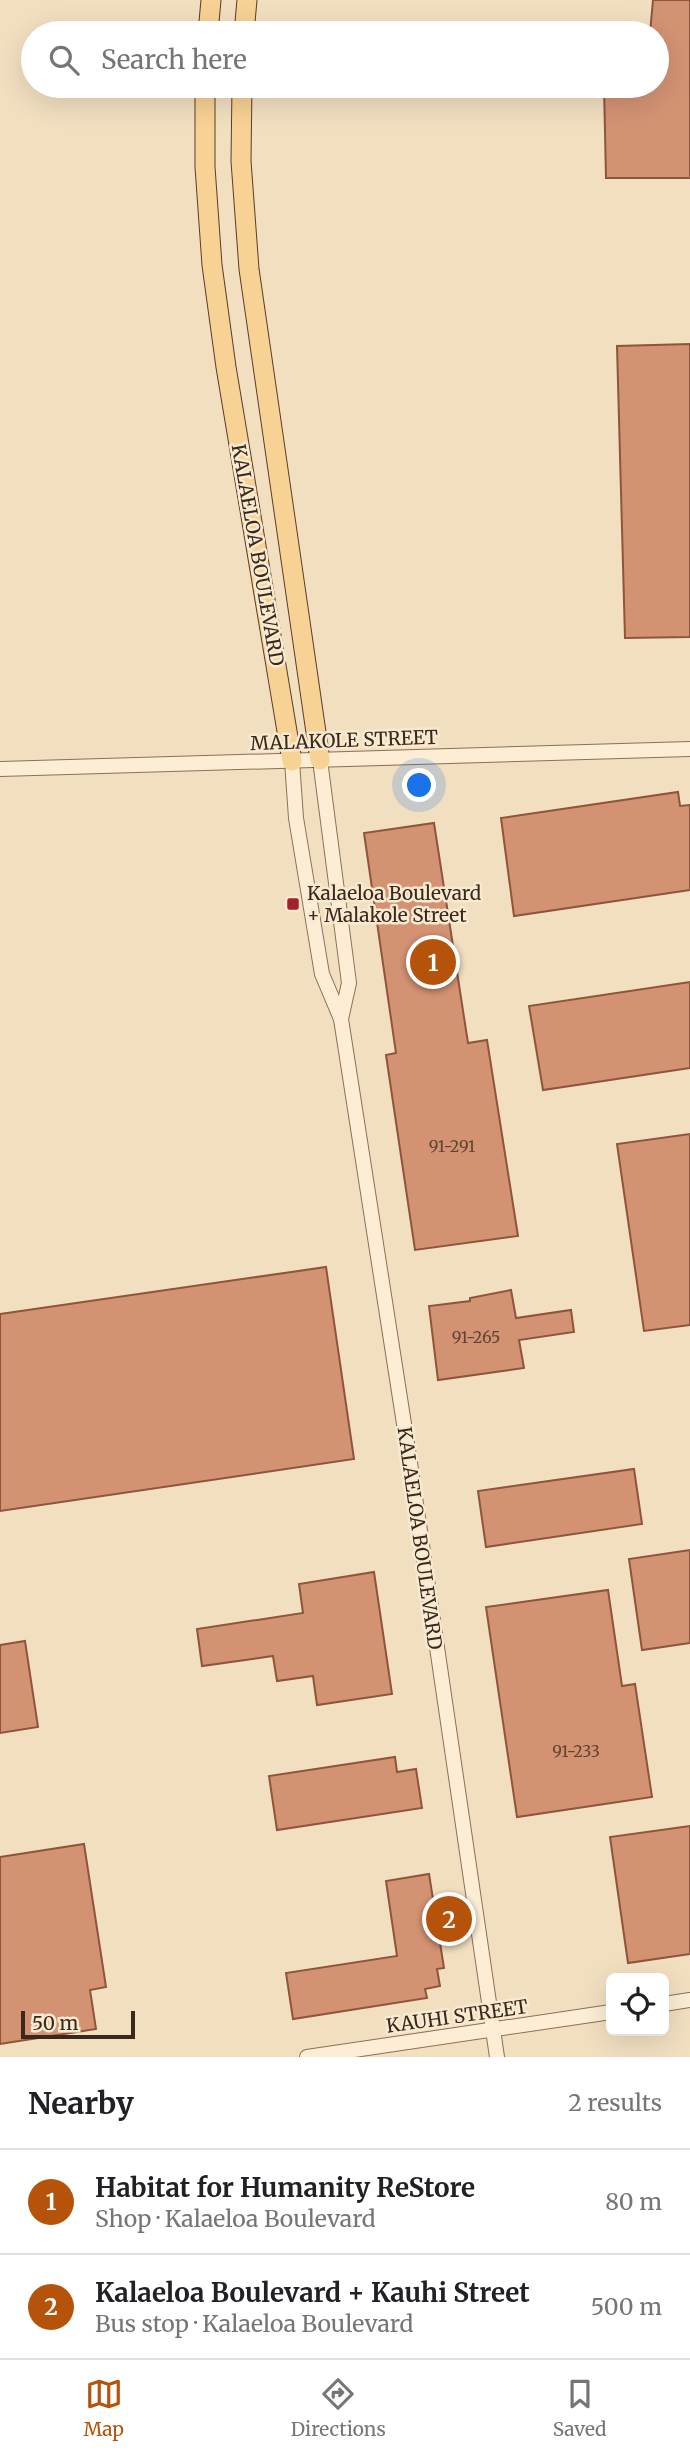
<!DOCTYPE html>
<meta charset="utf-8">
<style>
:root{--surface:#fff;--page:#f6f6f6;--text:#202124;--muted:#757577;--line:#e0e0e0;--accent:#b45309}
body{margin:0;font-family:Merriweather,serif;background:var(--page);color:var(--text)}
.controls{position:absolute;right:21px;bottom:21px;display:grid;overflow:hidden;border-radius:10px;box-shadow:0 7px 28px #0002}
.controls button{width:63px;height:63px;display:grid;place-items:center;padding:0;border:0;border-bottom:2px solid var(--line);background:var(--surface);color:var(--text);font:35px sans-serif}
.scale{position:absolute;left:21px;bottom:18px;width:114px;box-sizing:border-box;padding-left:7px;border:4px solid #3b281c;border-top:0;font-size:19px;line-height:24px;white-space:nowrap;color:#3b281c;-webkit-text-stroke:5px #f8ead0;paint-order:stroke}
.you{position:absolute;left:420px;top:786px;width:24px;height:24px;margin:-18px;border:5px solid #fff;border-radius:50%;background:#1a73e8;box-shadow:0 0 0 10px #1a73e833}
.badge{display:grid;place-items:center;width:46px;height:46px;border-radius:50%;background:var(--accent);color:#fff;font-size:23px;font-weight:700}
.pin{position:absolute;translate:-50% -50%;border:4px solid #fff;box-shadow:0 2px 7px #0006}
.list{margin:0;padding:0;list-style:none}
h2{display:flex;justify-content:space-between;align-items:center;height:91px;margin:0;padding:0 28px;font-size:30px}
h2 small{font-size:23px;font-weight:400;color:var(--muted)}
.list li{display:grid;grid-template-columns:46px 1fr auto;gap:21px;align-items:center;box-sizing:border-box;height:105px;padding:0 28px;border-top:2px solid var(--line)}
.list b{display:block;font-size:26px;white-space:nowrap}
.list p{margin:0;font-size:23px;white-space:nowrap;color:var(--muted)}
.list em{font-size:23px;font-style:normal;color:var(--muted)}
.icon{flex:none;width:38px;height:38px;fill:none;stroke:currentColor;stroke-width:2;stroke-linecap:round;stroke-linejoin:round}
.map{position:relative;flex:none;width:690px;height:2057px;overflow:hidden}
.search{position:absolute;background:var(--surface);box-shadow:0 7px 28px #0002;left:21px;right:21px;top:21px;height:77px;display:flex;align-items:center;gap:18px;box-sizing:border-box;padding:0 24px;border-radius:38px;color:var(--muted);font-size:26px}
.sheet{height:301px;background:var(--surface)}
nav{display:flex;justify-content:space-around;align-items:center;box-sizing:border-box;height:98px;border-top:2px solid var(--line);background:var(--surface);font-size:19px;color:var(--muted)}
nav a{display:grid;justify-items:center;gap:4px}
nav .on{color:var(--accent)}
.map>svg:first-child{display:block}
.building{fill:#d39373;stroke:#8e553a;stroke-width:2}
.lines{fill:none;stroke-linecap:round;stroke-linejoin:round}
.minor-casing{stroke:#8d6f56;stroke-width:16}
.major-casing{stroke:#5a3d2b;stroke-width:21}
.minor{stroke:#fcedd4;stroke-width:14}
.major{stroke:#f8d194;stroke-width:19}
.poi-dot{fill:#a1212c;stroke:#f8ead0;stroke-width:2.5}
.labels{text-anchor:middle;stroke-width:5;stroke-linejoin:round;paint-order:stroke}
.number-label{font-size:16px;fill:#614332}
.street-label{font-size:19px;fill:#3b281c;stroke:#f8ead0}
.poi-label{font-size:19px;fill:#3b281c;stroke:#f8ead0;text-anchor:start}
</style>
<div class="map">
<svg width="690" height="2057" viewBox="0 0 690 2057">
<rect width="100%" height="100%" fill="#f2dfc0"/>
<g class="building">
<polygon points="653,0 690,0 690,178 606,178 604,86 657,86 657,33 650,33"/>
<polygon points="690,344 690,637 625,638 617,346"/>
<polygon points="678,792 680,806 690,805 690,890 514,916 501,818"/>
<polygon points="434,823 468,1043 487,1040 518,1236 415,1250 386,1055 396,1053 364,833"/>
<polygon points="690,982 690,1068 543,1090 529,1006"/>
<polygon points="690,1134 690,1325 644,1331 617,1144"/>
<polygon points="326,1267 354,1459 0,1511 0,1314"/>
<polygon points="511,1290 516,1318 571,1310 574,1332 519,1340 524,1368 438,1380 429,1306 470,1301 470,1298"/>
<polygon points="634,1469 642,1524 486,1547 478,1491"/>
<polygon points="690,1550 690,1643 642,1650 629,1559"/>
<polygon points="374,1572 392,1694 317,1705 313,1676 277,1681 273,1656 202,1666 197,1629 303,1613 299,1584"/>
<polygon points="608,1590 622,1686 635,1684 652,1797 517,1817 486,1607"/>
<polygon points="25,1641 38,1727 0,1733 0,1645"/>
<polygon points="395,1757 397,1772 416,1769 422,1808 277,1830 269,1776"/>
<polygon points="690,1826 690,1954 628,1963 610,1837"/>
<polygon points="84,1844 106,1987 90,1990 96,2029 0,2044 0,1857"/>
<polygon points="429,1874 444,1968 437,1969 440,1986 425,1989 427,1998 293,2019 286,1973 397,1956 386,1881"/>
</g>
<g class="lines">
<defs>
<g id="minor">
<polyline points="320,760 349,983 341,1019"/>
<polyline points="292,761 296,818 322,974 341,1019 409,1456 497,2057"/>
<polyline points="0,769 690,749"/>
<polyline points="664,2004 690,2000"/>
<polyline points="307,2057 611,2012"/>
</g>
<g id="major">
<polyline points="208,33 211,0"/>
<polyline points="244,33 247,0"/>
<polyline points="205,86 205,167 212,265 226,367 292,761"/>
<polyline points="242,86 241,161 249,269 320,760"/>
</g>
</defs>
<use href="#minor" class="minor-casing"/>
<use href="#major" class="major-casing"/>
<use href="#minor" class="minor"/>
<use href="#major" class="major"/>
</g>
<rect class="poi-dot" x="286" y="897" width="14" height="14" rx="3.5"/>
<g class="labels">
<g class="number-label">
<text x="452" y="1152">91-291</text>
<text x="476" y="1343">91-265</text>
<text x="576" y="1757">91-233</text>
</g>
<g class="street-label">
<text transform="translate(258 555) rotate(80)" y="7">KALAELOA BOULEVARD</text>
<text transform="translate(344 740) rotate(-2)" y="7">MALAKOLE STREET</text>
<text transform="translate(420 1538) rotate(82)" y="7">KALAELOA BOULEVARD</text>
<text transform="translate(457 2016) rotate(-8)" y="7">KAUHI STREET</text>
</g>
<g class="poi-label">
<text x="307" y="900">Kalaeloa Boulevard<tspan x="307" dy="22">+ Malakole Street</tspan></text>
</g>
</g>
</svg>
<div class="controls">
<button><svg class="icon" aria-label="locate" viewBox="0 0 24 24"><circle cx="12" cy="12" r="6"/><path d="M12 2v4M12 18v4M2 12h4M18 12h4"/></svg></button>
</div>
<div class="scale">50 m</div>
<div class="you"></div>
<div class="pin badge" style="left:433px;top:962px">1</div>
<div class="pin badge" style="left:449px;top:1919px">2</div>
<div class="search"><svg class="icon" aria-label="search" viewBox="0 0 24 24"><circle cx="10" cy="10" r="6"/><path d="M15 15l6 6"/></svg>Search here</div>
</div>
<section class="sheet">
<h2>Nearby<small>2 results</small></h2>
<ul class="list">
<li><span class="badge">1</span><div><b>Habitat for Humanity ReStore</b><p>Shop · Kalaeloa Boulevard</p></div><em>80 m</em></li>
<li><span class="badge">2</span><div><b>Kalaeloa Boulevard + Kauhi Street</b><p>Bus stop · Kalaeloa Boulevard</p></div><em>500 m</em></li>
</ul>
</section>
<nav>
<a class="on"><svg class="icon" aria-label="map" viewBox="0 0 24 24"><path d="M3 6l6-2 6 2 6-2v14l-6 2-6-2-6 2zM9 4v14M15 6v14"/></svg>Map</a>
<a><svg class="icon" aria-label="directions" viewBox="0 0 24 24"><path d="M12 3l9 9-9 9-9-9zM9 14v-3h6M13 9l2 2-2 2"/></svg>Directions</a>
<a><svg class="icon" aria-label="saved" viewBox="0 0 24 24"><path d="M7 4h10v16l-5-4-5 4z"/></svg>Saved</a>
</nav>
